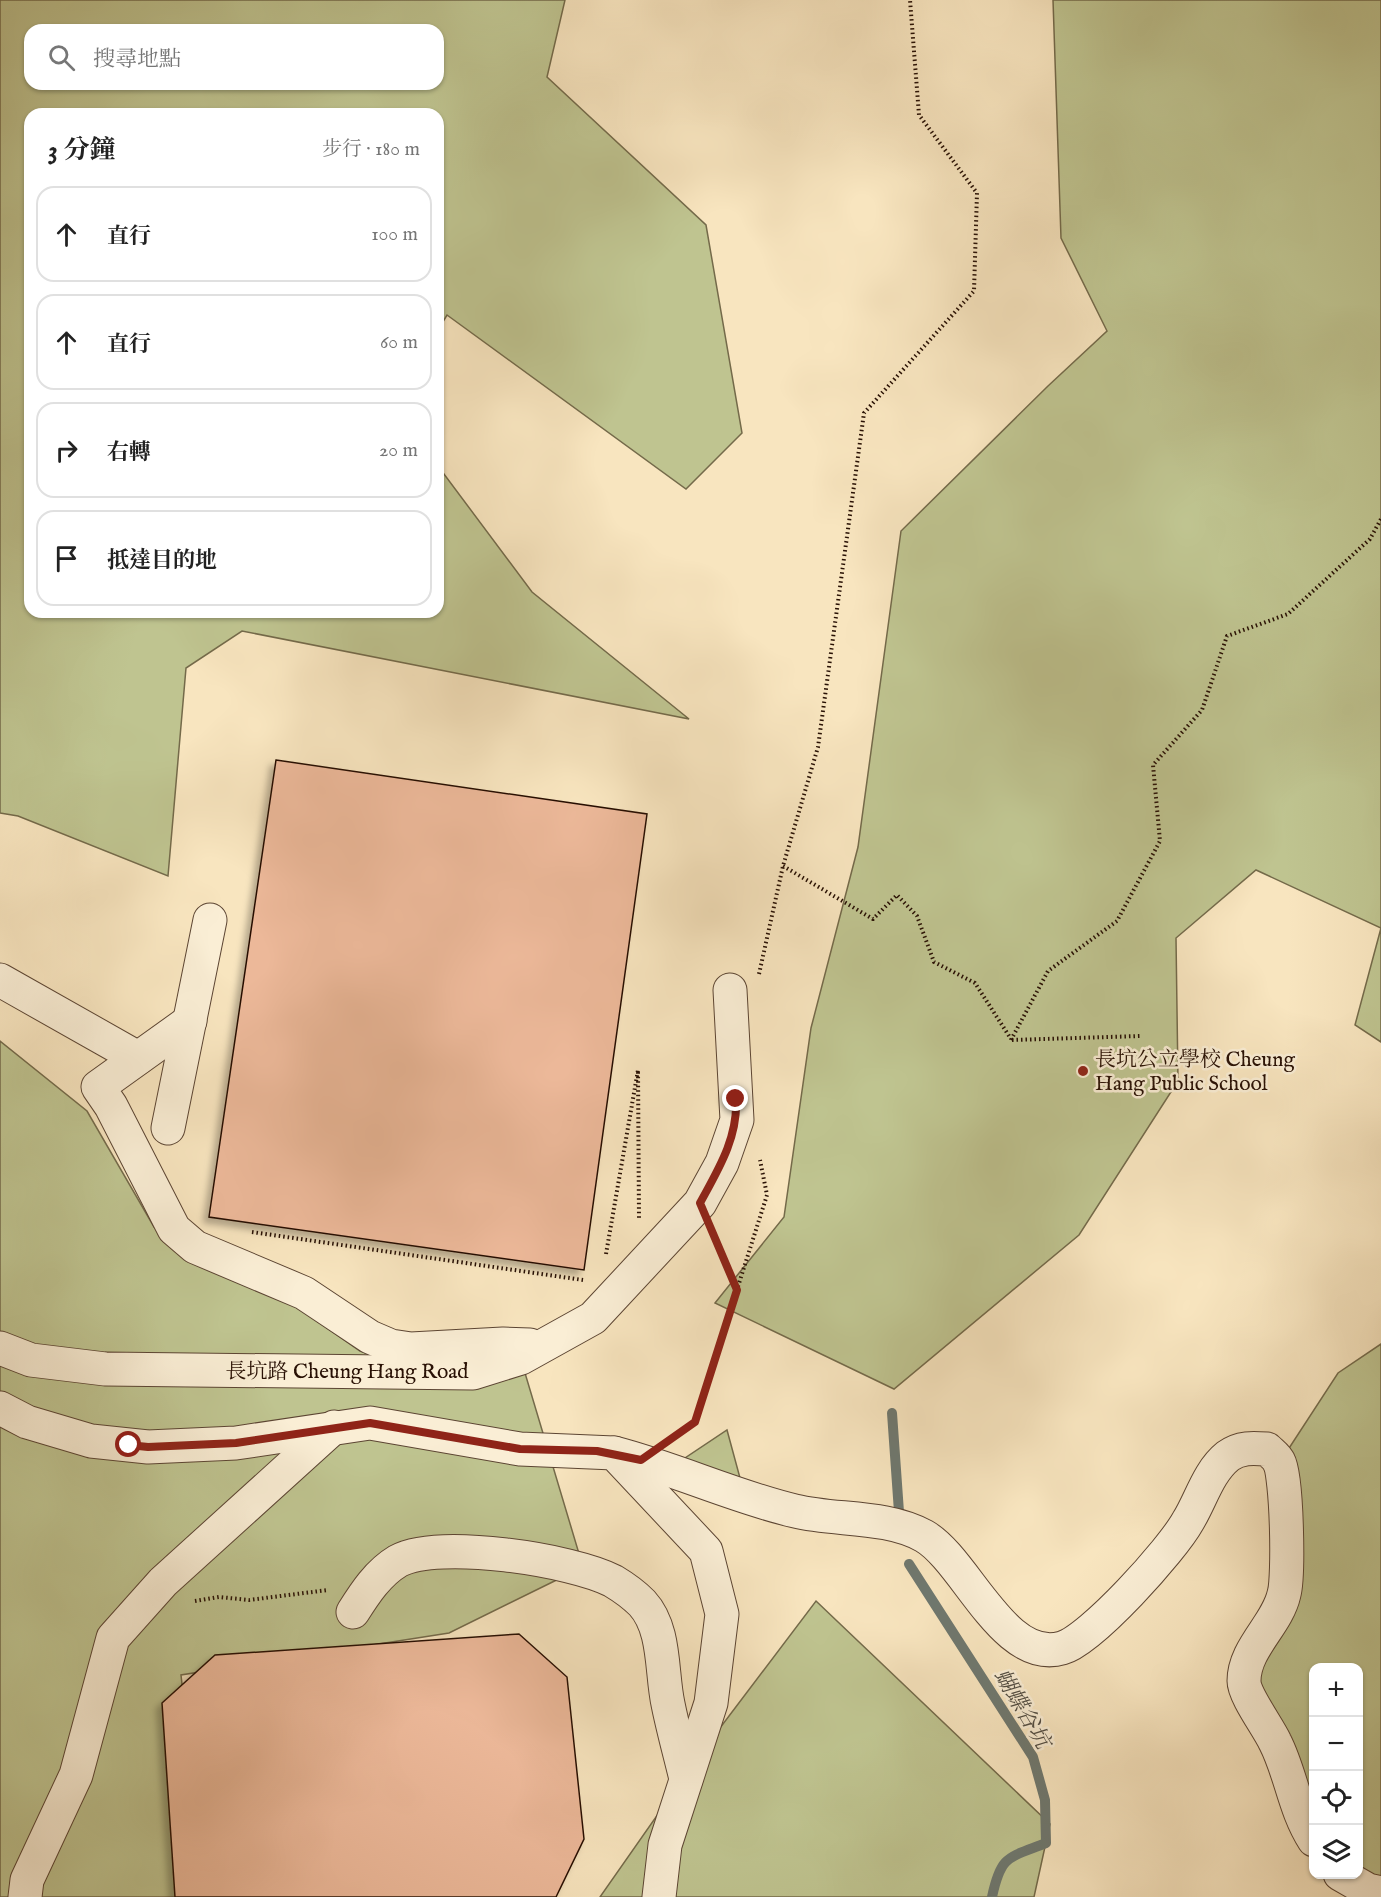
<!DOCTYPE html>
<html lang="zh-TW">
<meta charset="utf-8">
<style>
:root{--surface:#fff;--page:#f2f2f2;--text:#222;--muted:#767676;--line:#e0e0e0}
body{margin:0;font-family:"IM FELL English","Noto Serif TC",serif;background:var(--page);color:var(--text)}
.controls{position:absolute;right:18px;bottom:18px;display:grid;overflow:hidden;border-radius:12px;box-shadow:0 2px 4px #0004}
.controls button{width:54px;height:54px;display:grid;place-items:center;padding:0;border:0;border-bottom:2px solid var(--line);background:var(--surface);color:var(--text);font:30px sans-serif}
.stop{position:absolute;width:18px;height:18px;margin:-14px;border:4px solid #8f2418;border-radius:50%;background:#fff}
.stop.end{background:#8f2418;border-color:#fff;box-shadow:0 2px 6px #0008}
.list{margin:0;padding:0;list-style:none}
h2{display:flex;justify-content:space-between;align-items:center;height:78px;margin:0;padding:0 24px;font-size:26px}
h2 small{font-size:20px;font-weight:400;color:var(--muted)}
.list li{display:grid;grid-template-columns:39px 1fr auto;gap:18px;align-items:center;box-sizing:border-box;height:96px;margin:0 12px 12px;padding:0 12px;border:2px solid var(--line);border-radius:18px}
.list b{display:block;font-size:22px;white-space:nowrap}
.list em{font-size:20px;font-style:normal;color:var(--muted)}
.icon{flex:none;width:33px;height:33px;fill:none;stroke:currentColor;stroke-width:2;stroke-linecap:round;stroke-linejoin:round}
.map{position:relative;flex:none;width:1381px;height:1897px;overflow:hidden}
.search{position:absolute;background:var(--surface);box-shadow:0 2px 4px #0004;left:24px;top:24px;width:420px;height:66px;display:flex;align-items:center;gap:15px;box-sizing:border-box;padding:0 21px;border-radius:18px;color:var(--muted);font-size:22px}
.panel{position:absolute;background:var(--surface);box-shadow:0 2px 4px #0004;left:24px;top:108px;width:420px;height:510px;border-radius:18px}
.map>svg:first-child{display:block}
.green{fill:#bfc490;stroke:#746a4a;stroke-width:1.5;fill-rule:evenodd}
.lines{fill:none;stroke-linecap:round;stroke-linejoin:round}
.stream{stroke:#6f786f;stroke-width:10}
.building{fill:#ecb899;stroke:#281004;stroke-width:1.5;filter:url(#shadow)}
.minor-casing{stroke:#5c4533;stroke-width:35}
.path{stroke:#281004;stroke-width:4;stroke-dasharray:1.5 3;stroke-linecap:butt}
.minor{stroke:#faeed5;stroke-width:33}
.route{stroke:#8f2418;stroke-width:8}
.poi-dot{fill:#8f2418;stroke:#faeed5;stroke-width:2}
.labels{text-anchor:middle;stroke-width:5;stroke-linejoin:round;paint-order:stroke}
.poi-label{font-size:21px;fill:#281004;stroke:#faeed5;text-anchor:start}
.street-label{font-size:21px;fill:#281004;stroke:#faeed5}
.water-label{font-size:22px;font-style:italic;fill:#524d43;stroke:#faeed5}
</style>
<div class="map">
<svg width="1381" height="1897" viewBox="0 0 1381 1897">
<defs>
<filter id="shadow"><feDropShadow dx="-5.5" dy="5.5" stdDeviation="3" flood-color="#0004"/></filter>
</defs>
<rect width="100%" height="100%" fill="#f8e5bf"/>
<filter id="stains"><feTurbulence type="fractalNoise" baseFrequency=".00333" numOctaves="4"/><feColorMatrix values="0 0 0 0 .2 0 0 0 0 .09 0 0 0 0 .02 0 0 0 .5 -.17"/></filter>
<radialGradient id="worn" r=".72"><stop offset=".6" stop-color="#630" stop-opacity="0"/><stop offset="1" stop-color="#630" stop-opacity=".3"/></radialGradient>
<g class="green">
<path d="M0,0h565l-18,77 159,148 36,208 -56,56 -239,-174 -9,15v-216h-408v498h408v-146l94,126 157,127 -447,-88 -56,37 -18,208 -150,-60 -18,-3zM30,30h408v54h-408z"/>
<polygon points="1053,0 1381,0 1381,1042 1355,1025 1381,928 1256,870 1176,938 1178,1081 1079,1235 894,1389 715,1303 784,1217 811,1028 858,847 901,531 1048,386 1107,331 1061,238"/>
<polygon points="0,1041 87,1111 154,1227 187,1261 294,1305 360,1351 401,1365 522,1363 583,1567 449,1633 181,1675 205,1897 0,1897"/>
<polygon points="1381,1344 1381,1897 1358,1874 1358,1668 1314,1668 1313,1840 1245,1670 1277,1613 1280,1462 1338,1373"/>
<polygon points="727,1430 743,1489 673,1466"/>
<polygon points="816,1601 1050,1824 1034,1897 600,1897 698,1757"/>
</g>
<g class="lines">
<g class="stream">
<polyline points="892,1413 899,1512"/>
<path d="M909,1564l124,193 12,43 1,43c-38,15 -45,12 -54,54"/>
</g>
</g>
<g class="building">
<polygon points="276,760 647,814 584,1270 209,1217"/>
<polygon points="519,1634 567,1677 584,1839 556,1897 175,1897 162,1703 215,1655"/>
</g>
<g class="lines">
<defs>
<g id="minor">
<polyline points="0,980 138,1058"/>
<polyline points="190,1021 98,1087 111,1106 174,1229 195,1247 304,1293 370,1337 391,1346 411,1349 503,1344 530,1345"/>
<polyline points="168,1128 210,920"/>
<polyline points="0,1348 31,1360 105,1369 473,1373 521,1358 593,1318 700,1203 722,1163 737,1120 730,990"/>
<polyline points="0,1408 27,1422 91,1441 148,1447 236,1443 370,1423 520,1449 614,1453 706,1551 722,1614 711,1703 665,1845 659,1897"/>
<path d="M614,1453c62,16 121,44 181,58 41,10 91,4 129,25 42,24 80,129 138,112 29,-8 110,-98 126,-127 13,-21 20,-49 40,-65 12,-9 25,-8 39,-7 4,4 10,8 12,13 8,14 10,115 5,132 -7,31 -40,54 -40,87 0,14 24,46 31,61 16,31 19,67 39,98"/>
<path d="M353,1612c12,-19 25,-39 45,-51 40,-22 175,-1 215,20 10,6 21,14 29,22 24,26 19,69 26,101 5,25 12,50 18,75"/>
<polyline points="1340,1874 1368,1890 1381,1893"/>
<polyline points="25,1897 27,1880 76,1775 113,1638 163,1582 334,1427"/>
</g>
</defs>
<use href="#minor" class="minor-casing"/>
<g class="path">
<polyline points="783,866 873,919 897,895 917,916 934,962 975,983 1011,1039"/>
<polyline points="759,974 783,866 818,747 864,413 974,291 977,193 919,115 910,0"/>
<polyline points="1011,1040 1048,971 1117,921 1160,841 1153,765 1202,710 1227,636 1288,614 1370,539 1381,519"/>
<polyline points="1012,1040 1140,1036"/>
<polyline points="252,1232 583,1280"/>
<polyline points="714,1237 737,1290"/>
<polyline points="606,1254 638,1070 639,1219"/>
<polyline points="675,1436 695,1422 767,1195 760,1160"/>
<polyline points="195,1601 219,1597 249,1600 328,1590"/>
</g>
<use href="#minor" class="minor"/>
</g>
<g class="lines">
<path class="route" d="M129,1445l19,2 88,-4 134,-20 150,26 77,2 44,9 54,-38 42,-132 -37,-87c18,-33 38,-65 36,-104"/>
</g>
<circle class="poi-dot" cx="1083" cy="1071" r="6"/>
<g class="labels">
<g class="poi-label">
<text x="1095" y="1066">長坑公立學校 Cheung<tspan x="1095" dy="24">Hang Public School</tspan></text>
</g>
<g class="street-label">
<text x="347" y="1378">長坑路 Cheung Hang Road</text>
</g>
<g class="water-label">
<text transform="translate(1023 1708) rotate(59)" y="8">蝴蝶谷坑</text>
</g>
</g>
<rect width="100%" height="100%" filter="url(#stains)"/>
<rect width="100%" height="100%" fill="url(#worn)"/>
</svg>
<div class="controls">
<button>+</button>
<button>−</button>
<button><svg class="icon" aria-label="locate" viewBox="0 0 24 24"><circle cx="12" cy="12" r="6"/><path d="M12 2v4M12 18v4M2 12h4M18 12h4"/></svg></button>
<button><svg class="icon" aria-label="layers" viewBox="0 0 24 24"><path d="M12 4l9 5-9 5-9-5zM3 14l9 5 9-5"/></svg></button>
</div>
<div class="stop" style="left:129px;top:1445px"></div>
<div class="stop end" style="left:736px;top:1099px"></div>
<div class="search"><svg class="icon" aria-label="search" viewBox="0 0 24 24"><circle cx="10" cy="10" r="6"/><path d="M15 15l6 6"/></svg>搜尋地點</div>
<section class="panel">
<h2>3 分鐘<small>步行 · 180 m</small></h2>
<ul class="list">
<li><svg class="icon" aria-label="ahead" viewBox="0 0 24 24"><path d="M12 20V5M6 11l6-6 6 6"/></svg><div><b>直行</b></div><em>100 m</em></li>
<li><svg class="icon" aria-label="ahead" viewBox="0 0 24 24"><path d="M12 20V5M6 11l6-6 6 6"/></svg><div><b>直行</b></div><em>60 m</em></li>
<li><svg class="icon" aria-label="right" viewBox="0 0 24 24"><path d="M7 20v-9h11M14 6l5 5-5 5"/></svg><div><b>右轉</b></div><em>20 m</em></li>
<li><svg class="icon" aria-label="arrive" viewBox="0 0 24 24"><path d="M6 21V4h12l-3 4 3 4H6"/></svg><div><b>抵達目的地</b></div></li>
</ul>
</section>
</div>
